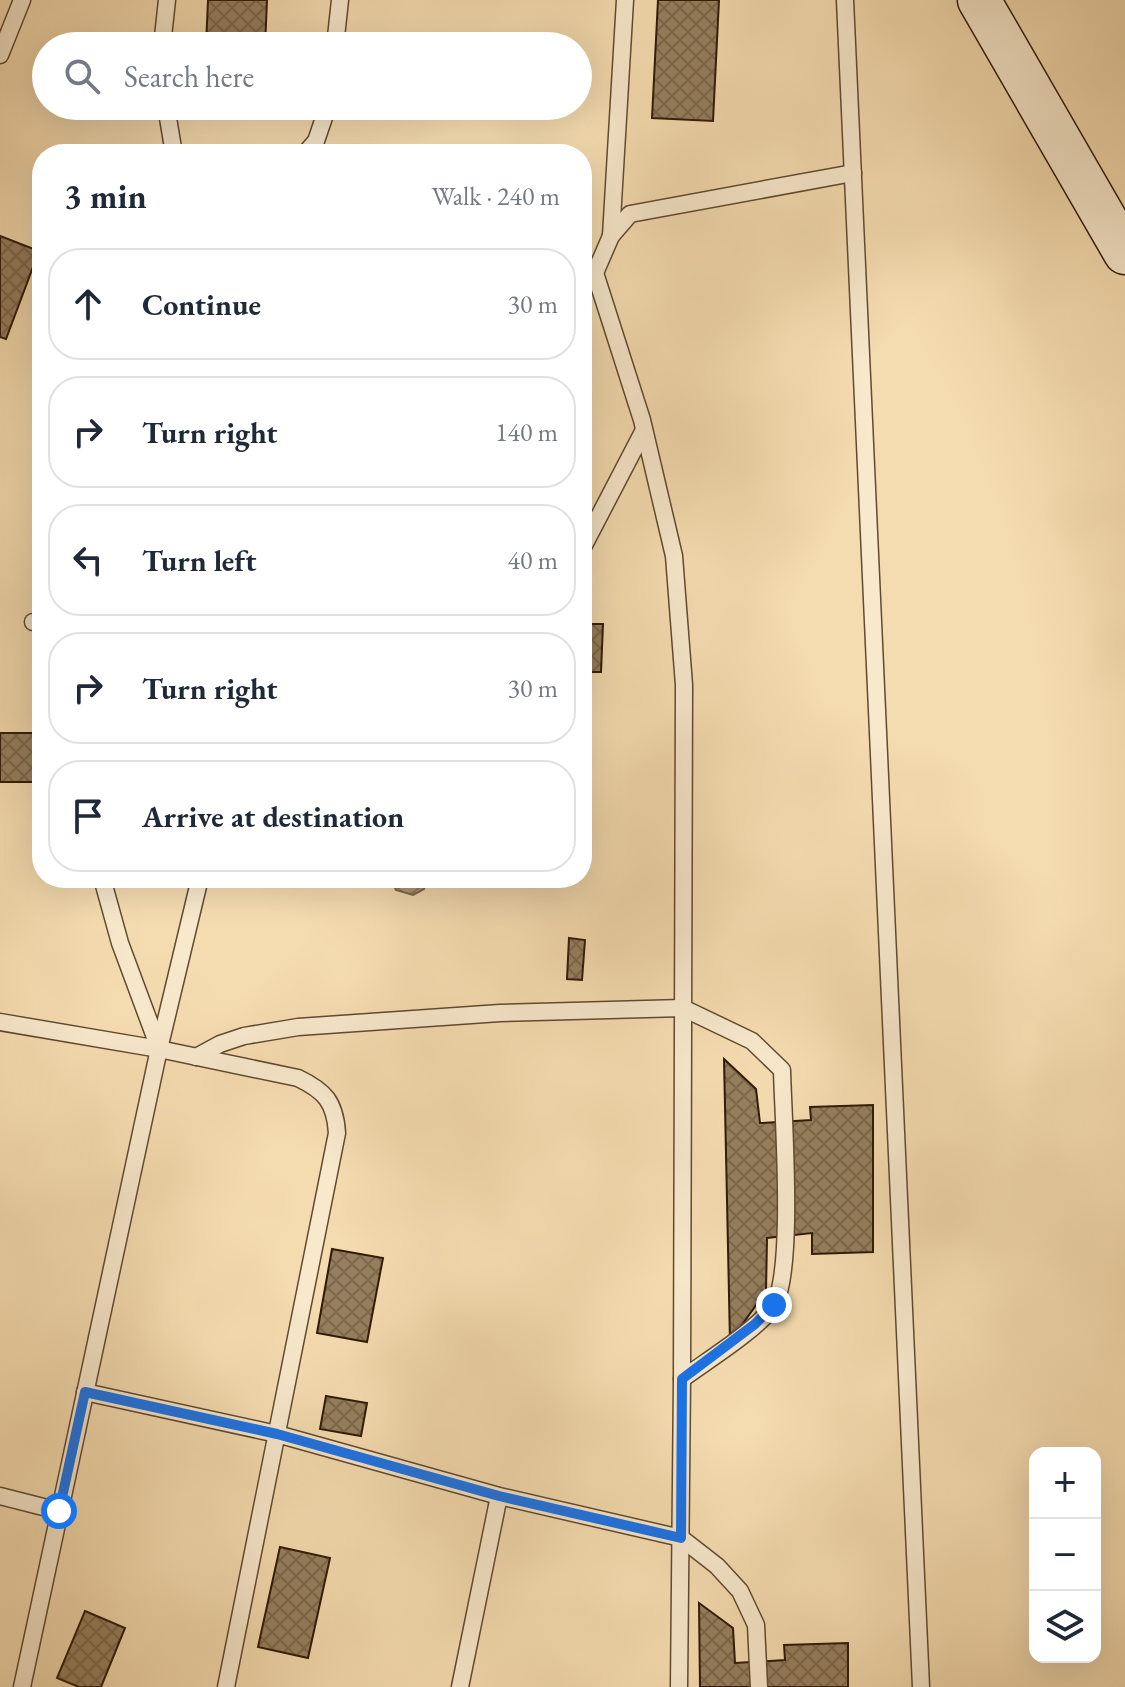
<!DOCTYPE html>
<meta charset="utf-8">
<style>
:root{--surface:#fff;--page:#f2f2f3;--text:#1f2937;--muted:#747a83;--line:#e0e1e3}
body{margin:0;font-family:"EB Garamond",serif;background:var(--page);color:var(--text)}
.controls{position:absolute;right:24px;bottom:24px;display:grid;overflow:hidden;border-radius:16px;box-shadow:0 8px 32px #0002}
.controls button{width:72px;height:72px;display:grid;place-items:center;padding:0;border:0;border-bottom:2px solid var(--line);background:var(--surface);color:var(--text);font:40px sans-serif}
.stop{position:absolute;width:24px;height:24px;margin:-18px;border:6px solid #1a73e8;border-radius:50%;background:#fff}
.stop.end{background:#1a73e8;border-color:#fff;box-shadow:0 2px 8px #0008}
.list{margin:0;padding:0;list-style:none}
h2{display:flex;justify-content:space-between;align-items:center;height:104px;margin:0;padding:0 32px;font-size:34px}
h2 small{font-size:26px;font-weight:400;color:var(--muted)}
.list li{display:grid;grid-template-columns:52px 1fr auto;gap:24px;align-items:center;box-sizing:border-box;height:112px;margin:0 16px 16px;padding:0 16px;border:2px solid var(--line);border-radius:32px}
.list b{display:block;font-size:30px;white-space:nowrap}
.list em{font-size:26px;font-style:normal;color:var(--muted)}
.icon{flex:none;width:44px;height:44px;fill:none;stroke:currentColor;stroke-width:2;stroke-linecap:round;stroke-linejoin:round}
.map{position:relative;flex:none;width:1125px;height:1687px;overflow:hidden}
.search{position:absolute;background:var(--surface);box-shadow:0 8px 32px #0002;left:32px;top:32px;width:560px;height:88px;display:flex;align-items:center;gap:20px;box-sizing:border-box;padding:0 28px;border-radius:44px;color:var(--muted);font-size:30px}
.panel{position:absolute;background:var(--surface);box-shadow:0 8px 32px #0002;left:32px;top:144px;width:560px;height:744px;border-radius:32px}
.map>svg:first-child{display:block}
.water{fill:url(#water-waves);stroke:#7e6749;stroke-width:2}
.building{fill:url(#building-cross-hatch);stroke:#2f1a06;stroke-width:2}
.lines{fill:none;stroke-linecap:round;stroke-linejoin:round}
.lane-casing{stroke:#604a30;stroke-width:19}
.secondary-casing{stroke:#2f1a06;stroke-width:45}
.lane{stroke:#f8e8cc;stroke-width:16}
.secondary{stroke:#f8e8cc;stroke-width:42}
.route{stroke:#1a73e8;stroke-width:10}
</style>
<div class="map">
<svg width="1125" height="1687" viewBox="0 0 1125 1687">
<defs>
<pattern id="water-waves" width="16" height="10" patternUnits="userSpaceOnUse" patternTransform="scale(2)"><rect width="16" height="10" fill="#b29a76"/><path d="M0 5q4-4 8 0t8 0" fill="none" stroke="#917d5f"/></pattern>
<pattern id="building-cross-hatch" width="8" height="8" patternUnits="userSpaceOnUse" patternTransform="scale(2)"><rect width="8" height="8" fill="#967f5e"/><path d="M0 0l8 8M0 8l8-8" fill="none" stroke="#7b674c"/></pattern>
</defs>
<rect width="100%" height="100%" fill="#f5dcb0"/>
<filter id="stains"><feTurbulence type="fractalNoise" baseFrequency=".0025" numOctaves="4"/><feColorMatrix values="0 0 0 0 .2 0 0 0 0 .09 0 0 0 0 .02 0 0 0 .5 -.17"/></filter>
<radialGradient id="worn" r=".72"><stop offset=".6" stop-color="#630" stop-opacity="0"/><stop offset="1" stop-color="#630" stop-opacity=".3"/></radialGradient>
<polygon class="water" points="428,878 424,889 413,895 396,890 391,879"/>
<g class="building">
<polygon points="208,0 267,0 265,46 206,46"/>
<polygon points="658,0 719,0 713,121 652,118"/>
<polygon points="0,236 39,251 6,339 0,337"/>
<polygon points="582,624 603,624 601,672 582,672"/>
<rect x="0" y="733" width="40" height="49"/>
<polygon points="569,938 585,940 582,980 567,979"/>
<polygon points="724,1059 756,1089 760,1123 811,1120 810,1107 873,1105 873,1252 812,1254 812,1233 767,1238 766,1291 730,1342"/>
<polygon points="332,1249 383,1258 367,1342 317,1333"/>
<polygon points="326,1396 367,1403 361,1436 320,1429"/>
<polygon points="280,1547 330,1558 308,1658 258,1647"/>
<polygon points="699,1603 733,1628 735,1663 785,1660 784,1645 848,1643 848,1687 700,1687"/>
<polygon points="85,1611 125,1628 101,1687 79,1687 57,1678"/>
</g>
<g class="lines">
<defs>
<g id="lane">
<polyline points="845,0 921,1687"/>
<polyline points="162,46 167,0"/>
<polyline points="335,46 340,0"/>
<polyline points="0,55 22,0"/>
<polyline points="166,106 174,154"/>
<polyline points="305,154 316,141 328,106"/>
<polyline points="611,236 625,0"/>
<polyline points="595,273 642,420 674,556 684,685 682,1379 679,1687"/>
<polyline points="582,285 595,273 611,236 630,214 853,173"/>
<polyline points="582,549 644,430"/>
<polyline points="33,622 42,622"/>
<polyline points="102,878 120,943 159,1048"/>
<path d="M0,1022l159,27 139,29c27,13 37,24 39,55l-111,554"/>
<path d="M196,1057l24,-13 24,-8 54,-9 202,-14 183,-5 69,33 30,29c1,47 13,204 -9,237 -18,24 -65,53 -91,72"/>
<polyline points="85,1392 277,1434 499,1496 681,1538 717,1566 740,1591 756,1625 759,1687"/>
<polyline points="0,1496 59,1511"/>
<polyline points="22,1687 159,1049 200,878"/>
<polyline points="460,1687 499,1496"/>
</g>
<polyline id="secondary" points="979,0 1125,253"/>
</defs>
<use href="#lane" class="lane-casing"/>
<use href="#secondary" class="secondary-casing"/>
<use href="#lane" class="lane"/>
<use href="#secondary" class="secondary"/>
</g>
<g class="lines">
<polyline class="route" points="59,1511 85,1392 277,1434 499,1496 681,1538 682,1379 755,1324 774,1305"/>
</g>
<rect width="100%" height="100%" filter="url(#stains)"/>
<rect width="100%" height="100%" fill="url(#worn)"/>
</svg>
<div class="controls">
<button>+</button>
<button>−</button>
<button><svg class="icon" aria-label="layers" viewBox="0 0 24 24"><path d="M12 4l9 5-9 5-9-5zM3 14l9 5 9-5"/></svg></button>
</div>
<div class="stop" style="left:59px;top:1511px"></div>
<div class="stop end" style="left:774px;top:1305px"></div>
<div class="search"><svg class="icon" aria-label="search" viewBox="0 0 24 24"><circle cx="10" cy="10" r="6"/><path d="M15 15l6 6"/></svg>Search here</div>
<section class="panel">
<h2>3 min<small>Walk · 240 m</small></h2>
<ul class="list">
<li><svg class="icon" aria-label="ahead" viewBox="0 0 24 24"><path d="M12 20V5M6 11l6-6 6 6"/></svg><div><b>Continue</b></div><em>30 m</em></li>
<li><svg class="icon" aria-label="right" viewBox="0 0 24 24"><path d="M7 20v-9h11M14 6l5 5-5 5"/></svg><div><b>Turn right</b></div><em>140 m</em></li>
<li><svg class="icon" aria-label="left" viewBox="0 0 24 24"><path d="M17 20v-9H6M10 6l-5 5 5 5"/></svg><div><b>Turn left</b></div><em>40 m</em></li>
<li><svg class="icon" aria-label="right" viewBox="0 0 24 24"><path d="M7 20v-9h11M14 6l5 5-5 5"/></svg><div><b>Turn right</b></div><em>30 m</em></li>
<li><svg class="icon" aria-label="arrive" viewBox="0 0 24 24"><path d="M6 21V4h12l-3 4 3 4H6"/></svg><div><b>Arrive at destination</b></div></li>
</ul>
</section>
</div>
